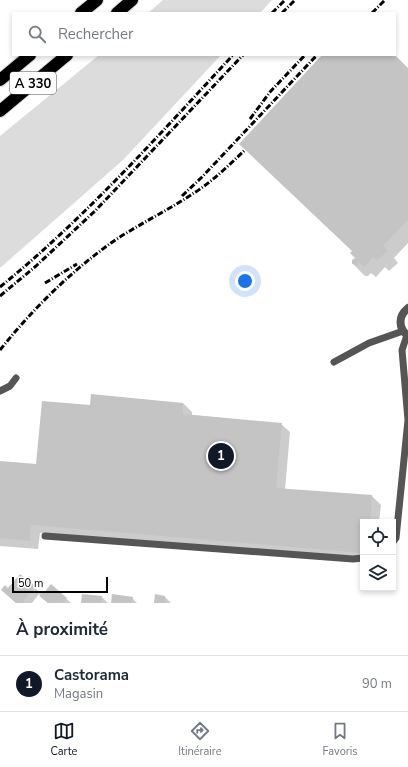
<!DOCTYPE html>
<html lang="fr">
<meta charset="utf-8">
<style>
:root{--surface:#fff;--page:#f2f2f3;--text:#1f2937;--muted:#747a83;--line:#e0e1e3;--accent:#111827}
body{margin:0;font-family:"Nunito Sans",sans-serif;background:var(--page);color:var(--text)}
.controls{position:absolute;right:12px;bottom:12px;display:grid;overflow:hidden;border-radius:0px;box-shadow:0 2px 6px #0003}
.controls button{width:36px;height:36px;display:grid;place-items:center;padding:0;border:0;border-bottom:1px solid var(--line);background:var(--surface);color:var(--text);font:20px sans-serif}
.scale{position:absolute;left:12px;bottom:10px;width:96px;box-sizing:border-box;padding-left:4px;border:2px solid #000;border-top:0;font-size:11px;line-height:14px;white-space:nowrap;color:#000;-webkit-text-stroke:3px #fff;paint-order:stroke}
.you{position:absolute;left:245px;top:281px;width:14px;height:14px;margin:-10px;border:3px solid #fff;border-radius:50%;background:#1a73e8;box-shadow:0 0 0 6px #1a73e833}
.badge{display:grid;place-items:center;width:26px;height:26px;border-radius:50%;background:var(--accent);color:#fff;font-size:13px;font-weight:700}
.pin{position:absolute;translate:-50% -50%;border:2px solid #fff;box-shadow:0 1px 4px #0006}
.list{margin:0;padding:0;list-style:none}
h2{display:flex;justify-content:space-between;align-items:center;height:52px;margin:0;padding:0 16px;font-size:17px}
h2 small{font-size:13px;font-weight:400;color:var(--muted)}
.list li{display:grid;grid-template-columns:26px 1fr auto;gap:12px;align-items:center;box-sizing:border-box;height:56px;padding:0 16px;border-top:1px solid var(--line)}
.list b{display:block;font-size:15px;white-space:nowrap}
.list p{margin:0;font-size:13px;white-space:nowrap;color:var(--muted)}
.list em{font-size:13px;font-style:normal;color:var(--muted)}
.icon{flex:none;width:22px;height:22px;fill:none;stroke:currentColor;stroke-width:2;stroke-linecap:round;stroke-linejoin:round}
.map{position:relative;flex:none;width:408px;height:603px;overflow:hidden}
.search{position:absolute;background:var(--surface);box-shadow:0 2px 6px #0003;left:12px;right:12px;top:12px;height:44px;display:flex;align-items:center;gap:10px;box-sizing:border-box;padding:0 14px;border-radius:0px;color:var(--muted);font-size:15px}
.sheet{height:108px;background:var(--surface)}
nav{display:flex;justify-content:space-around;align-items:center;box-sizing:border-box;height:56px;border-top:1px solid var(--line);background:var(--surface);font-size:11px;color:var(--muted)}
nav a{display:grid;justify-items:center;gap:2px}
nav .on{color:var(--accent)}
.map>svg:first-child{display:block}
.green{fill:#dcdcdc}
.shadow{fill:#0003}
.building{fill:#c4c4c4}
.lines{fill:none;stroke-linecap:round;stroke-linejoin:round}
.motorway-casing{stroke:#dbdbdb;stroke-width:14}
.service{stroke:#555;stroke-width:7}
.minor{stroke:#555;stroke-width:8}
.motorway{stroke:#000;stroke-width:12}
.rail{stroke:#000;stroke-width:3;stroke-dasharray:6 2 1 2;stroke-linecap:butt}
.labels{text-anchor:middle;stroke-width:3;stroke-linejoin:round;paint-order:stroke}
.shield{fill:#fff;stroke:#4c4c4c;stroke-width:1}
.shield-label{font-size:13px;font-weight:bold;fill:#000}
</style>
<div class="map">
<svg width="408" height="603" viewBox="0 0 408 603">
<rect width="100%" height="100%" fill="#fff"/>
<g class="green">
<polygon points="163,0 272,0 260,13 148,13"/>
<polygon points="99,55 221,55 123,160 0,268 0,136"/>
</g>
<g class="shadow">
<polygon points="323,55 393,55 408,69 408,243 394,258 398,263 389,271 385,267 376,277 371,273 368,276 365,276 353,264 356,258 353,252"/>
<polygon points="183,403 192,412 192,415 281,424 290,432 285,490 372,496 381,505 379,522 363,522 363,561 40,533 38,549 0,546 0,462 37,465 90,406"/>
<polygon points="20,575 42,594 44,594 51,585 71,603 48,603 39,594 32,603 16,603 2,590 8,589"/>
<polygon points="102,597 108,603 82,603"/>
<polygon points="165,597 171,603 155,603"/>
<polygon points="132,598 137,603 112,603"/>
</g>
<g class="building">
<polygon points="322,55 395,55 408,68 408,220 383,246 388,251 377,260 373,257 364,267 359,262 357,265 352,264 352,260 355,258 350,253 352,251 239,144"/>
<polygon points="91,394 183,403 183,414 282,423 276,488 372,495 370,522 363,522 363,553 31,525 30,541 0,538 0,461 36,464 42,401 90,405"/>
<polygon points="20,574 35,586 23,601 26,603 16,603 1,590 5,585 8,588"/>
<polygon points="51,584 67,598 63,603 48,603 39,596 43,592 44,593"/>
<polygon points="82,594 102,596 101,603 81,603"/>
<polygon points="112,594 133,597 132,603 111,603"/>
<polygon points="155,594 165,596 165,603 154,603"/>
</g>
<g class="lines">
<defs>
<g id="motorway">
<polyline points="81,13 97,0"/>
<polyline points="117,13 132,0"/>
<polyline points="0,80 30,55"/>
<polyline points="0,111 67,55"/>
</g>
</defs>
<use href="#motorway" class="motorway-casing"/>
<g class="service">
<polyline points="334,362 369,343 403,331"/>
<polyline points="0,391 10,386 16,378"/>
<polyline points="45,536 353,559 363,558"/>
<polyline points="393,542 396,538 408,420 402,350 407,335"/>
</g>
<path class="minor" d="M408,308c-10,8 -10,20 0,28"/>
<use href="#motorway" class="motorway"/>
<g class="rail">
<polyline points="272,13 285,0"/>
<polyline points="282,13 295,0"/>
<polyline points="372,13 385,0"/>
<polyline points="250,119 270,92 305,55"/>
<polyline points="182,196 202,177 317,55"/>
<polyline points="45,283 77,264"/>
<path d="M0,287c85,-69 159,-152 233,-232"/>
<polyline points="0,296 36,266 95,211 243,55"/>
<path d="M0,350c32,-40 69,-77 111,-107 26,-18 56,-32 83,-50 19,-12 35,-28 51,-43"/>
</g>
</g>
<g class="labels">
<rect class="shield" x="10" y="72" width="46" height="22" rx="3"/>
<g class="shield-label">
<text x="33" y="88">A 330</text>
</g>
</g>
</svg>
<div class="controls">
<button><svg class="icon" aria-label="locate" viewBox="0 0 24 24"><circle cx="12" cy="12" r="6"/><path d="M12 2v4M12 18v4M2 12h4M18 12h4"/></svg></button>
<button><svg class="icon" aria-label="layers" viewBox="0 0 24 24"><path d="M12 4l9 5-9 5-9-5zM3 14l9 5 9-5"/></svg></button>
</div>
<div class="scale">50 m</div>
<div class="you"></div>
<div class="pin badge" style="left:221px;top:456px">1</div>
<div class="search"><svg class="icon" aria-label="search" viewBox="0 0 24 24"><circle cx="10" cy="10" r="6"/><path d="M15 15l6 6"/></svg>Rechercher</div>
</div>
<section class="sheet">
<h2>À proximité<small></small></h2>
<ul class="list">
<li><span class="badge">1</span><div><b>Castorama</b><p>Magasin</p></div><em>90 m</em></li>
</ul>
</section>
<nav>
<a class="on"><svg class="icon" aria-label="map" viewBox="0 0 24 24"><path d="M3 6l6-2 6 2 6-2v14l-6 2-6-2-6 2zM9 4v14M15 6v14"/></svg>Carte</a>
<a><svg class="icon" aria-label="directions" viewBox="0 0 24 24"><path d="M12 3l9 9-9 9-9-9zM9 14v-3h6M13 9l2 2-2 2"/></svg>Itinéraire</a>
<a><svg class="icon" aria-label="saved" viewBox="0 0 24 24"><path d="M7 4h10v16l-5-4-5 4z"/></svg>Favoris</a>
</nav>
